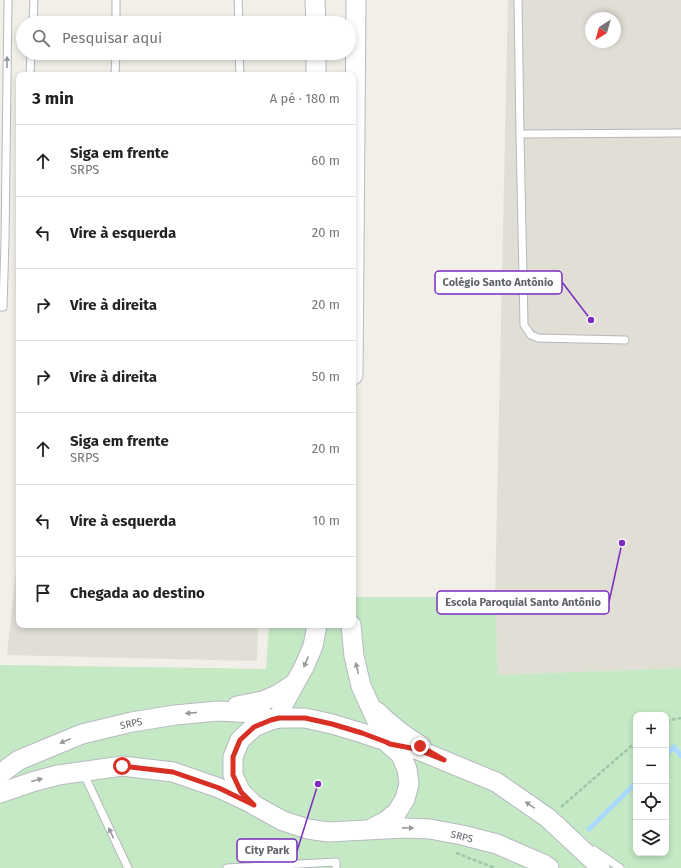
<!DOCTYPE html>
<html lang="pt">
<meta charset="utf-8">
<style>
:root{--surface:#fff;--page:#f6f6f6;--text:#222;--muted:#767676;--line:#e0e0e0}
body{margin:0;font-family:"Fira Sans",sans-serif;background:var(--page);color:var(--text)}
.controls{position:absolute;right:12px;bottom:12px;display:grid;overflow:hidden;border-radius:8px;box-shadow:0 2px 6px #0003}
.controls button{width:36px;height:36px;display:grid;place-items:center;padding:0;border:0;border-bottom:1px solid var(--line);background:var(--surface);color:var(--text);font:20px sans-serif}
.compass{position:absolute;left:585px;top:12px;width:36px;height:36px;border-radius:50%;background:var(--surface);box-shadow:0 2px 6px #0003;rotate:217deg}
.stop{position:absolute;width:12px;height:12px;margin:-9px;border:3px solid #d93025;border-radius:50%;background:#fff}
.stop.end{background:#d93025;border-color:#fff;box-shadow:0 1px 4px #0008}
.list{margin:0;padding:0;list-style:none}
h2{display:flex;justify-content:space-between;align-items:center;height:52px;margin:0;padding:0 16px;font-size:17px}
h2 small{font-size:13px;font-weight:400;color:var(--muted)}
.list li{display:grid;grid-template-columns:26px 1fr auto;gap:12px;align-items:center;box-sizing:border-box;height:72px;padding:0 16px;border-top:1px solid var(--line)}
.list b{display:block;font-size:15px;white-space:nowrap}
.list p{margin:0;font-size:13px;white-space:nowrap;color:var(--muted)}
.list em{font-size:13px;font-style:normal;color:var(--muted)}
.icon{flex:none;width:22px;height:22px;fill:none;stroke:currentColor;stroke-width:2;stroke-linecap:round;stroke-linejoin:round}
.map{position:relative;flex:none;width:681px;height:868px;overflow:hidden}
.search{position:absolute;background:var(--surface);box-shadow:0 2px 6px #0003;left:16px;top:16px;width:340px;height:44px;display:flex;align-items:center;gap:10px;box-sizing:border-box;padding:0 14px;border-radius:22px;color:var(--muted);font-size:15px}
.panel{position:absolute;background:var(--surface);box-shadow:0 2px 6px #0003;left:16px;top:72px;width:340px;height:556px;border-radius:8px}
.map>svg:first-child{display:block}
.education{fill:#e1ded6;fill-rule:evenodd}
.green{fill:#c5e8c5;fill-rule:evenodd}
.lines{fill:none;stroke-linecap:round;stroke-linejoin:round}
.stream{stroke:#aadaff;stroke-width:5}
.lane-casing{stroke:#b5b8bc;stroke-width:9}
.secondary-casing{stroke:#b6babf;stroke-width:21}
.path{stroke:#9cc7a9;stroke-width:2.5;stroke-dasharray:4 2;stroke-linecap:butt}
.lane{stroke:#fff;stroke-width:7}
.secondary{stroke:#fff;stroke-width:19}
.oneway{fill:#979a9d}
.route{stroke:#d93025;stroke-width:5}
.labels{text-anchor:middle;stroke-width:3.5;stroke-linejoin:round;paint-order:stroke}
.street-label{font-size:10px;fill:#5f6368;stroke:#fff}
.leader{fill:none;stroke:#7b2cbf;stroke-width:1.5}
.callout-dot{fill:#7b2cbf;stroke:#fff;stroke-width:1.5}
.callout{fill:#fff;stroke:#7b2cbf;stroke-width:1.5}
.callout-label{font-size:11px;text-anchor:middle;font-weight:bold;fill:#5f6368}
</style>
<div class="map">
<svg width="681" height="868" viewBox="0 0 681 868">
<rect width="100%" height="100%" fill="#f1efe8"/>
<g class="education">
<path d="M508,0h173v668l-183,7 -3,-78zM591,18h24v24h-24z"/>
<polygon points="17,562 19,562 19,625 258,625 257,661 7,655"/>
</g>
<path class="green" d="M353,597h142l3,78 183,-7v200h-681v-203l266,4 3,-44h84zM636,715h30v138h-30z"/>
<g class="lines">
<g class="stream">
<polyline points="666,754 674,747 681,756"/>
<polyline points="589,829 636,783"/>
</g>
<defs>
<g id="lane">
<polyline points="238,0 239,23"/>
<polyline points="518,0 520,134 681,133"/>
<polyline points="33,23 34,0"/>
<polyline points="116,23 116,0"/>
<polyline points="239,53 240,75"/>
<polyline points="30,75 31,53"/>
<polyline points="115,75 116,53"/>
<polyline points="520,134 524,325 531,335 538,338 625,340"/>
<polyline points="0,307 3,307 5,241 8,0"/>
<polyline points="83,772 128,868"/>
<polyline points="594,850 620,868"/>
<polyline points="227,868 336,862 336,868"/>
</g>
<g id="secondary">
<polyline points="315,0 316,23"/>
<polyline points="316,53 316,75"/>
<polyline points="353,375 356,0"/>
<polyline points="351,625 354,656 361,686 386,741"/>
<polyline points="237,706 263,701 277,695 294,684"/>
<path d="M376,711c14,14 28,25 45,35"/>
<polyline points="279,718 284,703 304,667 313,646 317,625"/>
<polyline points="390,745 416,749 496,782 548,818 595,862 600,868"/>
<polyline points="0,774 19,760 82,734 132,722 175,715 218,711 255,713 271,720"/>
<polyline points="0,793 32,782 58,775 122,766 173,772 219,788 249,802"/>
<polyline points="369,830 386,821 397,812 405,799 409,784 407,769 401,755 390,745 386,741 362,733 332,724 305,718 279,718 271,720 254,727 240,740 233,757 233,775 241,792 254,805 283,821 308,829 328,832 405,828 430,829 462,835 497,844 543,864 549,868"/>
</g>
</defs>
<use href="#lane" class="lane-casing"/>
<use href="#secondary" class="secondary-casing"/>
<g class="path">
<polyline points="666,721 681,718"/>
<polyline points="561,807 636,742"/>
<polyline points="456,853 495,868"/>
</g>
<use href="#lane" class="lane"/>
<use href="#secondary" class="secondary"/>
</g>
<defs><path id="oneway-solid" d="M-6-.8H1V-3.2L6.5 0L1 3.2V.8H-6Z"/></defs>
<g class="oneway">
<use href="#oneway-solid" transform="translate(7 62) rotate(-90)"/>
<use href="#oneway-solid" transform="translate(306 662) rotate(113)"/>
<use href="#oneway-solid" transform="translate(357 668) rotate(-102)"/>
<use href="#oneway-solid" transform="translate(191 713) rotate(175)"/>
<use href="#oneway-solid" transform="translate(65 741) rotate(158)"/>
<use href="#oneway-solid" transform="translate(37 780) rotate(-15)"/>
<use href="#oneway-solid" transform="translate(530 805) rotate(-145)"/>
<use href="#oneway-solid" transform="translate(408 828) rotate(1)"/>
<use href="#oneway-solid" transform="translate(111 833) rotate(-115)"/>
</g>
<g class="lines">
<polyline class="route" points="122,766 173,772 219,788 254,805 241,792 233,775 233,757 240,740 254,727 271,720 279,718 305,718 332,724 362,733 386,742 390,744 416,749 444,760 420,746"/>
</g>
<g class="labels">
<g class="street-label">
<text transform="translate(131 723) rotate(-12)" y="4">SRPS</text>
<text transform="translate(462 836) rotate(13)" y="4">SRPS</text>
</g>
</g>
<path class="leader" d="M591 320L562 282M622 543L609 602M318 784L297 851"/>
<g class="callout-dot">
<circle cx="591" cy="320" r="4"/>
<circle cx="622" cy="543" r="4"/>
<circle cx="318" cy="784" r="4"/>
</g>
<g class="callout">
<rect x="435" y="271" width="127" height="23" rx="4"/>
<rect x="437" y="591" width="172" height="23" rx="4"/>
<rect x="237" y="839" width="60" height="23" rx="4"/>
</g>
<g class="callout-label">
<text x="498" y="286">Colégio Santo Antônio</text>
<text x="523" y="606">Escola Paroquial Santo Antônio</text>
<text x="267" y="854">City Park</text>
</g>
</svg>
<div class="controls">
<button>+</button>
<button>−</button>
<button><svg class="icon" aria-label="locate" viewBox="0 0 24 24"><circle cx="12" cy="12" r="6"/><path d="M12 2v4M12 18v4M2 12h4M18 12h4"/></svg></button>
<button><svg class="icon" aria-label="layers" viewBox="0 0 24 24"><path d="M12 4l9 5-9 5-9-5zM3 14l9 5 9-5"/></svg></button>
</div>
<svg class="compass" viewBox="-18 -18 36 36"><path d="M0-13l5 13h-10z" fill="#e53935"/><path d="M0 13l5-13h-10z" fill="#767676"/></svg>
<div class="stop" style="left:122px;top:766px"></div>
<div class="stop end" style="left:420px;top:746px"></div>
<div class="search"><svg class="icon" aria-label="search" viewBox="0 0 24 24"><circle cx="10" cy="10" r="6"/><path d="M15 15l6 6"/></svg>Pesquisar aqui</div>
<section class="panel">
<h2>3 min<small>A pé · 180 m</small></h2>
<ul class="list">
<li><svg class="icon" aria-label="ahead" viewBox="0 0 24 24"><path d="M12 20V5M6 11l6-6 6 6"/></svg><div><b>Siga em frente</b><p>SRPS</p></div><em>60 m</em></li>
<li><svg class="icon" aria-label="left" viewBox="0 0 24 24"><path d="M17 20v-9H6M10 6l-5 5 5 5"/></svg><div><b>Vire à esquerda</b></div><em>20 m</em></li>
<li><svg class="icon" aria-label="right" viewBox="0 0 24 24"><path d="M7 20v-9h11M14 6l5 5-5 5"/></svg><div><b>Vire à direita</b></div><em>20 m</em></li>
<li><svg class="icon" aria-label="right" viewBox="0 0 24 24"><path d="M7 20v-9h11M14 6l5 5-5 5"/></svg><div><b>Vire à direita</b></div><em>50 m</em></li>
<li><svg class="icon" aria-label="ahead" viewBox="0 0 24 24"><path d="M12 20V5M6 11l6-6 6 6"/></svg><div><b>Siga em frente</b><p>SRPS</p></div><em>20 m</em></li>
<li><svg class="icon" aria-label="left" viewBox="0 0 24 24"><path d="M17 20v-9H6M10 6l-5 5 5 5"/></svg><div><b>Vire à esquerda</b></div><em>10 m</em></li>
<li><svg class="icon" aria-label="arrive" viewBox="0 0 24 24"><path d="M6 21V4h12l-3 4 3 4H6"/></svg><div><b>Chegada ao destino</b></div></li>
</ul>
</section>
</div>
